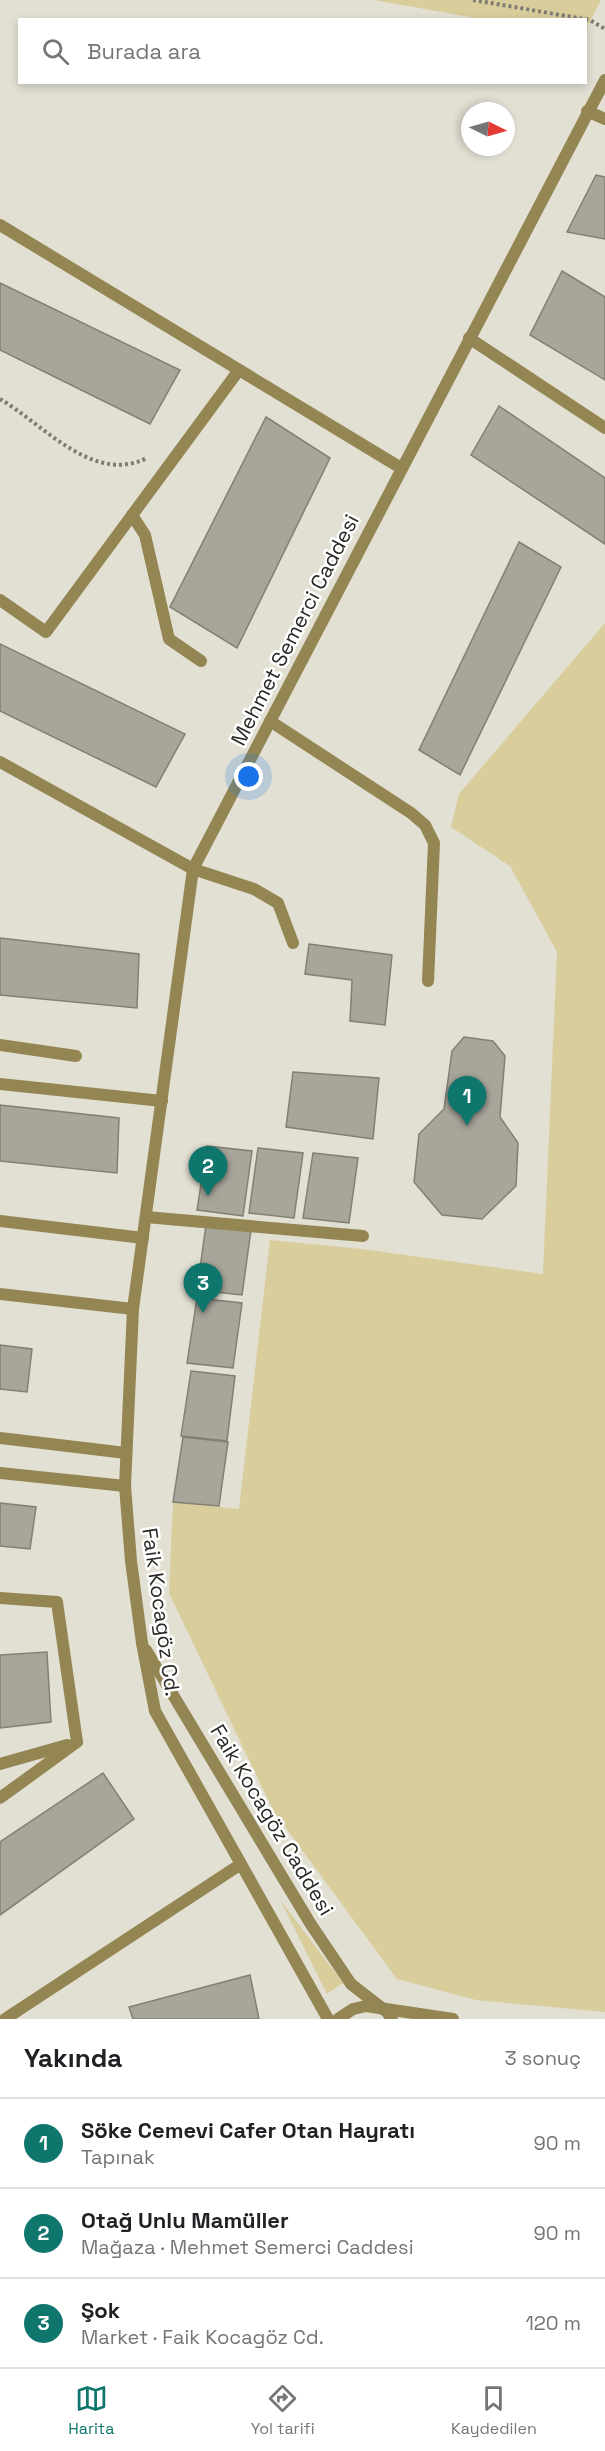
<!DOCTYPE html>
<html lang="tr">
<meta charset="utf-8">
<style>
:root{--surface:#fff;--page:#f6f6f6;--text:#202124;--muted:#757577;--line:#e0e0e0;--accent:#0f766e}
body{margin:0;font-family:"Space Grotesk",sans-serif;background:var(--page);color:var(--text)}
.compass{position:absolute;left:461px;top:102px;width:54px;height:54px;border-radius:50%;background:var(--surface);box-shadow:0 3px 9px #0003;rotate:95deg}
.you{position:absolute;left:249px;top:777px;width:21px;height:21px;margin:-15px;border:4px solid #fff;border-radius:50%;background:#1a73e8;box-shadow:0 0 0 9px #1a73e833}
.badge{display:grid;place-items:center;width:39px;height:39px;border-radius:50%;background:var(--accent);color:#fff;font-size:20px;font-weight:700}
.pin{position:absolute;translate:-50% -50px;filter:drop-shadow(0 2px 3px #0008)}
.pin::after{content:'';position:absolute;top:32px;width:21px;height:18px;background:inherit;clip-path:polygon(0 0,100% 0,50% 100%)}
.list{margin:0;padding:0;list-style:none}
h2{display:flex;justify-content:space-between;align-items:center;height:78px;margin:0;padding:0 24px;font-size:26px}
h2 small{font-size:20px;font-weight:400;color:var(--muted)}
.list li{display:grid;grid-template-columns:39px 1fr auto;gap:18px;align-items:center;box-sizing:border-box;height:90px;padding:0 24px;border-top:2px solid var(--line)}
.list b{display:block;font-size:22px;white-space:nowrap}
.list p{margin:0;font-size:20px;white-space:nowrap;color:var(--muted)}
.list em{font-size:20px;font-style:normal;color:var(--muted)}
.icon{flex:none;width:33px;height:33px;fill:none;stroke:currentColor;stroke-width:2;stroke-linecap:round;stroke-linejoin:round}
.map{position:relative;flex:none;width:605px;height:2019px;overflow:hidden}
.search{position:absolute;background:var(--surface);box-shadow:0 3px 9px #0003;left:18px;right:18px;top:18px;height:66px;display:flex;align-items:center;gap:15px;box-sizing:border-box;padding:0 21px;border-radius:0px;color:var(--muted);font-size:22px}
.sheet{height:348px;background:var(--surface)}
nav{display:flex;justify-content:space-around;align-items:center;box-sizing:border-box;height:84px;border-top:2px solid var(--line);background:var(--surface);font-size:16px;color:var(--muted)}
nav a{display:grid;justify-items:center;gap:3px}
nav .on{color:var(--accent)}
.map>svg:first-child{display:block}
.green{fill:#d9cd9b}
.building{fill:#a8a59a;stroke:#827f75;stroke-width:1.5}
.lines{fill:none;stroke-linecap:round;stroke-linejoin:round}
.path{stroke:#7e7c74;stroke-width:4;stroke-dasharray:3 3;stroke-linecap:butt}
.service{stroke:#938653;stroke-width:12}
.minor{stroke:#938653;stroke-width:12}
.tertiary{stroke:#938653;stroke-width:12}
.labels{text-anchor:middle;stroke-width:5;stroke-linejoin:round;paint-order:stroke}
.street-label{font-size:21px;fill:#2a2824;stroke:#fff}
</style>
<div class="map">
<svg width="605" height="2019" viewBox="0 0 605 2019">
<rect width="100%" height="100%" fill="#e2dfd3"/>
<g class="green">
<polygon points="374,0 601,0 586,29 586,20 481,19"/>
<polygon points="605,623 605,2012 476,2000 397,1979 274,1812 169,1593 173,1502 239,1509 270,1240 362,1249 543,1274 557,952 510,866 451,827 459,794"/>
<polygon points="281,1901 343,1983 327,1994"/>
</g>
<g class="building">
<polygon points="596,175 605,177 605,239 567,232"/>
<polygon points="562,271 605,297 605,380 530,335"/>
<polygon points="0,283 180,370 150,424 0,350"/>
<polygon points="499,406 605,478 605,544 471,455"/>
<polygon points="266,417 330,458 237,648 170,607"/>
<polygon points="519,542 561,567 460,775 419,750"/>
<polygon points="0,644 185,734 156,787 0,711"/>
<polygon points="0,938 139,954 137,1008 0,995"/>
<polygon points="309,944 392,955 385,1025 350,1021 352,980 305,974"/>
<polygon points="464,1037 493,1041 505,1056 500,1117 518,1143 516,1186 482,1219 442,1215 414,1182 419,1134 444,1109 452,1051"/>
<polygon points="293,1072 379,1078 373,1139 286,1127"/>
<polygon points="0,1105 119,1118 117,1173 0,1161"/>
<polygon points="207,1146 252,1151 243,1216 197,1210"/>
<polygon points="258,1148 303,1153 294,1218 249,1213"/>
<polygon points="313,1153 358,1158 349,1223 303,1218"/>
<polygon points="206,1225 251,1230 242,1295 197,1290"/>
<polygon points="197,1298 242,1303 233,1368 187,1363"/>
<polygon points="0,1345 32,1349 27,1392 0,1389"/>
<polygon points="191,1371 235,1376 227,1441 181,1436"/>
<polygon points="183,1437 228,1442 219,1506 173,1502"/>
<polygon points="0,1503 36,1507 30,1549 0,1546"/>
<polygon points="47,1652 51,1722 0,1728 0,1655"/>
<polygon points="103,1773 134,1819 0,1915 0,1842"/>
<polygon points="250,1975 259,2019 133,2019 129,2007"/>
</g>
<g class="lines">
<g class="path">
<polyline points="473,0 590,20 605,29"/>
<path d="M0,399c43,25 93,86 147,59"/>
</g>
<g class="service">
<polyline points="469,338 605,428"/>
<polyline points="132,515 145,535 169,639 201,661"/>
<polyline points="0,600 46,632 239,370"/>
<polyline points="270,721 411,813 425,825 434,843 428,981"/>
<polyline points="193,869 254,889 278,903 293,943"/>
<polyline points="0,1045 76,1056"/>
<polyline points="0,1084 162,1101"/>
<polyline points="146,1217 363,1236"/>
<polyline points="0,1438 126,1453"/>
<polyline points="0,1473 125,1486"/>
<polyline points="0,1598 57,1602 77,1742"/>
<polyline points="0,1764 67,1745"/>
<polyline points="0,1798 77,1742"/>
</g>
<g class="minor">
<polyline points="587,111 605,119"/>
<polyline points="0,225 401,468"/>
<polyline points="0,762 193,869"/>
<polyline points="5,2019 241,1864"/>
</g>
<g class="tertiary">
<polyline points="0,1221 143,1238"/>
<polyline points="0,1294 133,1309"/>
<polyline points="146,1650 310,1923 351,1984 387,2012 392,2019"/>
<polyline points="328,2019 155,1711 142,1643 131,1561 125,1486 133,1309 193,869 605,80"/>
<polyline points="338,2019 353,2009 366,2006 453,2019"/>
</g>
</g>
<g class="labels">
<g class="street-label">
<text transform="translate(295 630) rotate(-63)" y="7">Mehmet Semerci Caddesi</text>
<text transform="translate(161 1612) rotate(82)" y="7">Faik Kocagöz Cd.</text>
<text transform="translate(272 1820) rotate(59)" y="7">Faik Kocagöz Caddesi</text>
</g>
</g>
</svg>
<svg class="compass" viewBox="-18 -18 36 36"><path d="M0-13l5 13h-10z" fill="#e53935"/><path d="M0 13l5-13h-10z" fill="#757577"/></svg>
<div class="you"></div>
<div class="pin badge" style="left:467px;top:1126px">1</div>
<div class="pin badge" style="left:208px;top:1196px">2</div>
<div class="pin badge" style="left:203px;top:1313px">3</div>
<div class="search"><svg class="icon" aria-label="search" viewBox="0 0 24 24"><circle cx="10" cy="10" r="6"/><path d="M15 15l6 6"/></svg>Burada ara</div>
</div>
<section class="sheet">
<h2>Yakında<small>3 sonuç</small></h2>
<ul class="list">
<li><span class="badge">1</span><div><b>Söke Cemevi Cafer Otan Hayratı</b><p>Tapınak</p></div><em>90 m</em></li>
<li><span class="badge">2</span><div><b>Otağ Unlu Mamüller</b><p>Mağaza · Mehmet Semerci Caddesi</p></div><em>90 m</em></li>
<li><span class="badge">3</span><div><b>Şok</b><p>Market · Faik Kocagöz Cd.</p></div><em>120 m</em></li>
</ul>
</section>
<nav>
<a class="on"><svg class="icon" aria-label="map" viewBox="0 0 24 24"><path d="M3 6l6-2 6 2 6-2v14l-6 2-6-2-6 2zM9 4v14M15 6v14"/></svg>Harita</a>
<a><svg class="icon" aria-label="directions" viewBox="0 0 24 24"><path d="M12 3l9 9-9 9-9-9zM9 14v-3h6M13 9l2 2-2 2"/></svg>Yol tarifi</a>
<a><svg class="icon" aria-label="saved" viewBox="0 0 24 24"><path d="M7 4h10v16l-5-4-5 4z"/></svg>Kaydedilen</a>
</nav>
